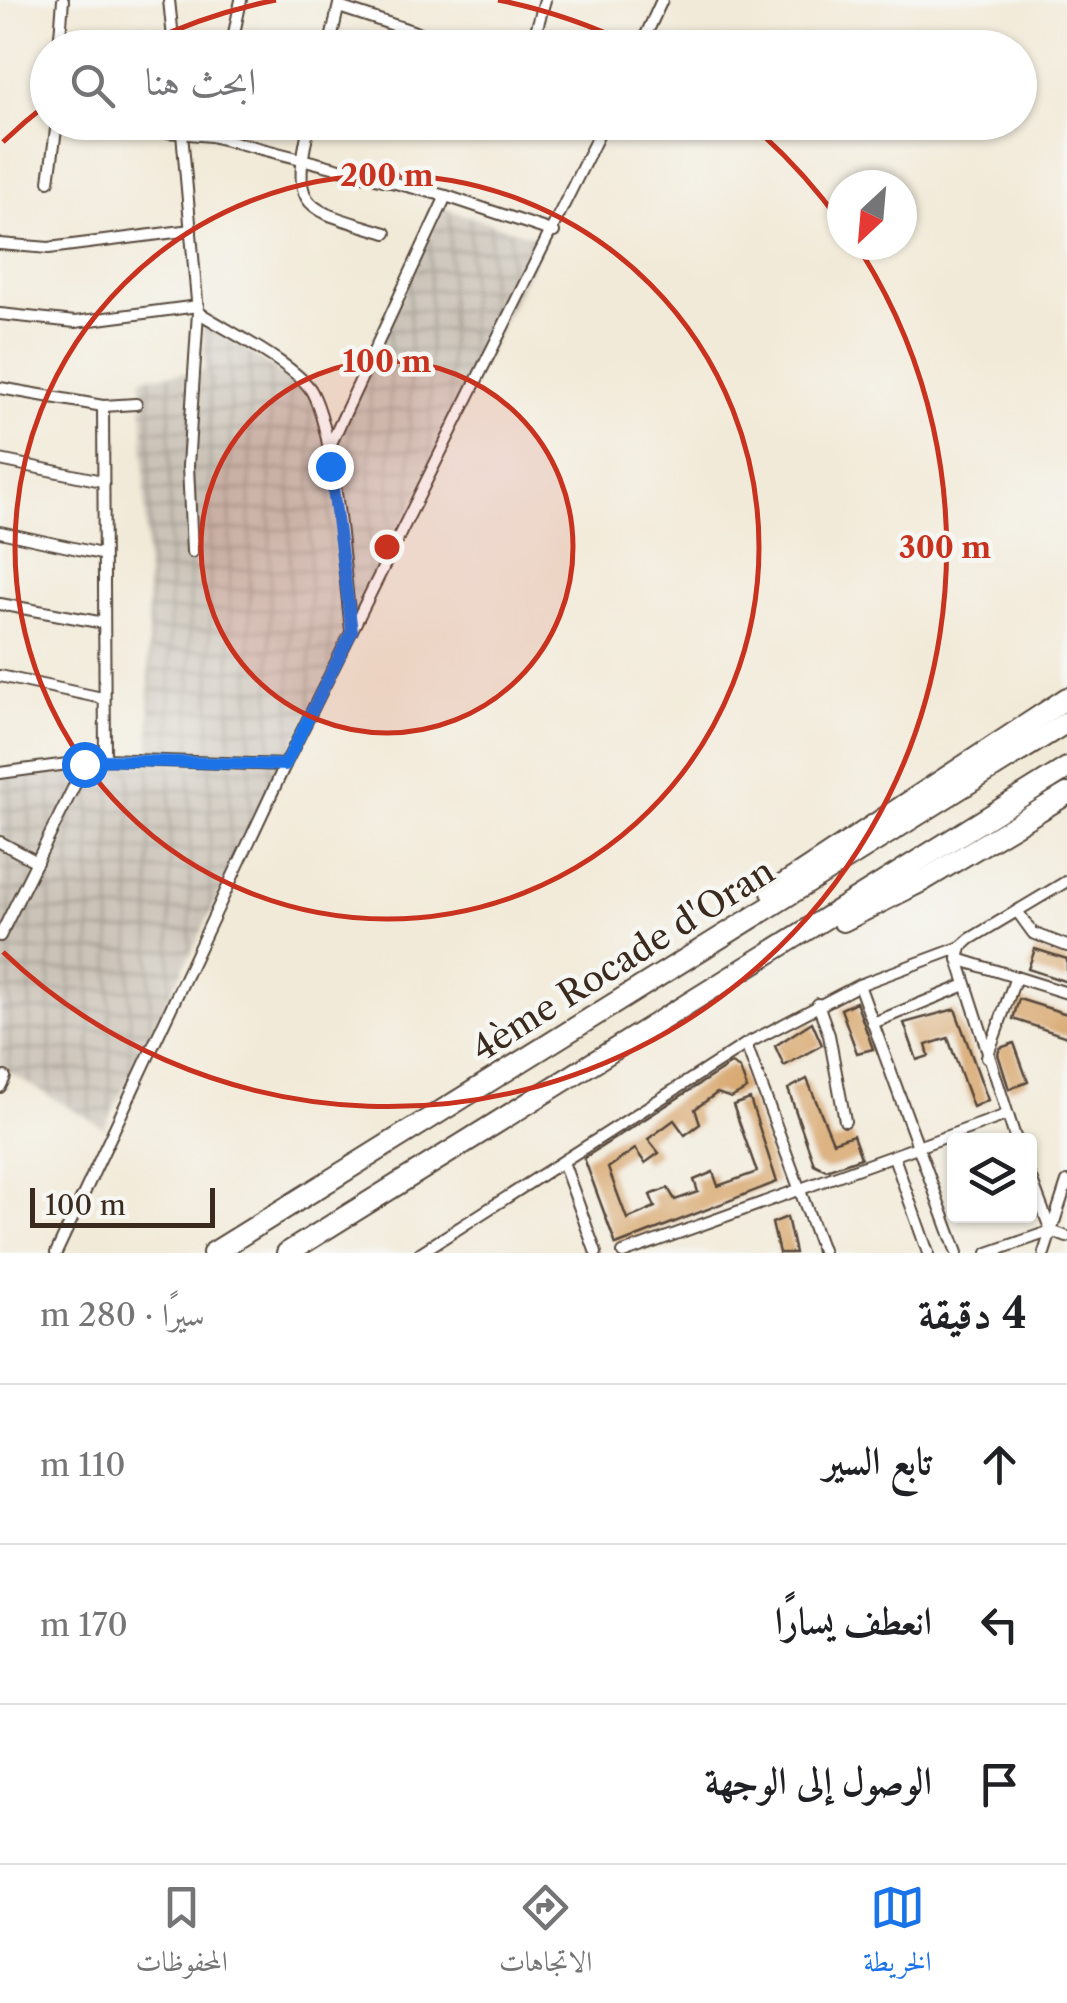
<!DOCTYPE html>
<html lang="ar">
<meta charset="utf-8">
<style>
:root{--surface:#fff;--page:#f6f6f6;--text:#202124;--muted:#757577;--line:#e0e0e0;--accent:#1a73e8}
body{margin:0;font-family:"Libre Caslon Text",Amiri,serif;background:var(--page);color:var(--text);direction:rtl}
.controls{position:absolute;right:30px;bottom:30px;display:grid;overflow:hidden;border-radius:10px;box-shadow:0 2px 8px #0004}
.controls button{width:90px;height:90px;display:grid;place-items:center;padding:0;border:0;border-bottom:2px solid var(--line);background:var(--surface);color:var(--text);font:50px sans-serif}
.compass{position:absolute;left:827px;top:170px;width:90px;height:90px;border-radius:50%;background:var(--surface);box-shadow:0 2px 8px #0004;rotate:206deg}
.scale{position:absolute;left:30px;bottom:25px;width:185px;box-sizing:border-box;padding-left:10px;border:5px solid #3b2a1e;border-top:0;font-size:28px;line-height:35px;white-space:nowrap;color:#3b2a1e;-webkit-text-stroke:8px #f6f6f2;paint-order:stroke}
.stop{position:absolute;width:30px;height:30px;margin:-22px;border:8px solid #1a73e8;border-radius:50%;background:#fff}
.stop.end{background:#1a73e8;border-color:#fff;box-shadow:0 2px 10px #0008}
.list{margin:0;padding:0;list-style:none}
h2{display:flex;justify-content:space-between;align-items:center;height:130px;margin:0;padding:0 40px;font-size:42px}
h2 small{font-size:32px;font-weight:400;color:var(--muted)}
.list li{display:grid;grid-template-columns:65px 1fr auto;gap:30px;align-items:center;box-sizing:border-box;height:160px;padding:0 40px;border-top:2px solid var(--line)}
.list b{display:block;font-size:38px;white-space:nowrap}
.list em{font-size:32px;font-style:normal;color:var(--muted)}
.icon{flex:none;width:55px;height:55px;fill:none;stroke:currentColor;stroke-width:2;stroke-linecap:round;stroke-linejoin:round}
.map{position:relative;flex:none;width:1067px;height:1253px;overflow:hidden;direction:ltr}
.search{position:absolute;background:var(--surface);box-shadow:0 2px 8px #0004;left:30px;right:30px;top:30px;height:110px;display:flex;align-items:center;gap:25px;box-sizing:border-box;padding:0 35px;border-radius:55px;color:var(--muted);font-size:38px}
.sheet{height:610px;background:var(--surface)}
nav{display:flex;justify-content:space-around;align-items:center;box-sizing:border-box;height:140px;border-top:2px solid var(--line);background:var(--surface);font-size:28px;color:var(--muted)}
nav a{display:grid;justify-items:center;gap:5px}
nav .on{color:var(--accent)}
.map>svg:first-child{display:block}
.industrial{fill:url(#industrial-grid)}
.building{fill:#d49d5d}
.lines{fill:none;stroke-linecap:round;stroke-linejoin:round}
.service-casing{stroke:#56473a;stroke-width:9}
.minor-casing{stroke:#56473a;stroke-width:14}
.motorway-casing{stroke:#56473a;stroke-width:24}
.service{stroke:#fff;stroke-width:5}
.minor{stroke:#fff;stroke-width:10}
.motorway{stroke:#fff;stroke-width:20}
.route{stroke:#1a73e8;stroke-width:12}
.ring{fill:none;stroke:#c8321e;stroke-width:5}
.labels{text-anchor:middle;stroke-width:9;stroke-linejoin:round;paint-order:stroke}
.street-label{font-size:35px;fill:#3b2a1e;stroke:#f6f6f2}
.centre{fill:#c8321e;stroke:#f6f6f2;stroke-width:5}
.ring-label{font-size:30px;text-anchor:middle;font-weight:bold;fill:#c8321e;stroke:#f6f6f2;stroke-width:9;stroke-linejoin:round;paint-order:stroke}
</style>
<div class="map">
<svg width="1067" height="1253" viewBox="0 0 1067 1253">
<defs>
<pattern id="industrial-grid" width="8" height="8" patternUnits="userSpaceOnUse" patternTransform="scale(2.5)"><rect width="8" height="8" fill="#cbc3b8"/><path d="M0 4h8M4 0v8" fill="none" stroke="#a69f95"/></pattern>
</defs>
<rect width="100%" height="100%" fill="#f6f6f2"/>
<filter id="ink" filterUnits="userSpaceOnUse"><feTurbulence type="fractalNoise" baseFrequency=".01" numOctaves="2"/><feDisplacementMap in="SourceGraphic" scale="20" xChannelSelector="R" yChannelSelector="G"/><feConvolveMatrix kernelMatrix="1 2 1 2 8 2 1 2 1" color-interpolation-filters="sRGB"/></filter>
<filter id="wash" filterUnits="userSpaceOnUse"><feTurbulence type="fractalNoise" baseFrequency=".0048" numOctaves="4" result="noise"/><feDisplacementMap in="SourceGraphic" scale="40" xChannelSelector="R" yChannelSelector="G"/><feGaussianBlur stdDeviation="2.25" result="paint"/><feColorMatrix in="noise" values="0 0 0 0 0 0 0 0 0 0 0 0 0 0 0 0 0 1.4 0 .05"/><feComposite in="paint" operator="in"/></filter>
<g filter="url(#wash)">
<rect width="100%" height="100%" fill="#f2ead8"/>
<polygon class="industrial" points="443,208 544,240 104,1128 0,1067 0,771 151,761 142,377 205,371 202,321 304,389 319,409 332,446"/>
<g id="blocks">
<g class="building">
<polygon points="1035,949 1067,959 1067,982 1028,969"/>
<polygon points="1019,999 1067,1014 1067,1037 1013,1019"/>
<polygon points="856,1002 873,1049 857,1053 841,1009"/>
<polygon points="955,1009 988,1100 973,1107 948,1038 926,1045 929,1056 917,1060 904,1023"/>
<polygon points="812,1022 822,1045 784,1066 775,1046"/>
<polygon points="1014,1043 1028,1082 1009,1089 998,1054 1000,1048"/>
<polygon points="731,1064 740,1069 747,1089 731,1098 717,1093 695,1109 700,1124 685,1135 674,1120 648,1139 659,1153 645,1163 635,1149 608,1168 627,1219 655,1207 650,1195 668,1188 675,1200 698,1192 694,1180 713,1172 718,1186 757,1172 733,1105 750,1099 777,1182 616,1245 584,1158"/>
<polygon points="807,1079 833,1142 853,1135 861,1158 826,1170 814,1164 788,1089"/>
<polygon points="787,1217 795,1253 779,1253 772,1223"/>
</g>
</g>
</g>
<g filter="url(#ink)">
<use href="#blocks" fill-opacity="0" stroke="#56473a" stroke-width="2.5"/>
<g class="lines">
<defs>
<polyline id="service" points="464,129 466,122"/>
<g id="minor">
<polyline points="169,0 174,48"/>
<polyline points="339,7 464,48"/>
<polyline points="59,48 63,0"/>
<polyline points="231,48 241,0"/>
<polyline points="329,48 340,0"/>
<polyline points="531,48 545,0"/>
<polyline points="640,48 662,0"/>
<polyline points="57,122 211,136 446,196 554,232"/>
<path d="M181,122l17,190c28,18 100,54 114,80 24,45 32,182 39,238"/>
<path d="M310,122c-22,92 -3,86 76,111"/>
<polyline points="49,181 57,122"/>
<polyline points="0,244 49,248 191,230"/>
<polyline points="0,314 75,322 198,306"/>
<polyline points="0,388 103,406 136,404"/>
<polyline points="103,406 105,759"/>
<polyline points="328,450 446,196"/>
<polyline points="0,460 102,481"/>
<polyline points="0,532 101,554"/>
<polyline points="192,552 188,466 198,312"/>
<polyline points="0,604 104,623"/>
<polyline points="0,676 102,698"/>
<polyline points="0,773 105,759 285,765"/>
<polyline points="0,842 37,862"/>
<polyline points="1017,911 1033,933 1067,946"/>
<polyline points="0,936 85,764"/>
<polyline points="958,959 1067,993"/>
<polyline points="859,985 957,1253"/>
<polyline points="818,1004 829,1035 845,1121"/>
<polyline points="873,1023 963,986"/>
<polyline points="746,1044 823,1253"/>
<polyline points="987,1057 1016,977"/>
<polyline points="0,1087 5,1077"/>
<polyline points="1016,1140 958,959 961,947 970,939 1067,881"/>
<polyline points="894,1157 928,1253"/>
<polyline points="563,1162 596,1253"/>
<polyline points="1030,1176 1051,1231"/>
<polyline points="56,1253 285,765 605,122"/>
<polyline points="420,1253 746,1044 859,985 961,947"/>
<polyline points="623,1253 1006,1115"/>
<polyline points="988,1253 1051,1231 1067,1237"/>
<polyline points="1044,1253 1067,1182"/>
</g>
<g id="motorway">
<polyline points="772,892 1067,698"/>
<polyline points="843,921 924,880 1067,794"/>
<polyline points="213,1253 1067,722"/>
<polyline points="287,1253 1067,768"/>
</g>
</defs>
<use href="#service" class="service-casing"/>
<use href="#minor" class="minor-casing"/>
<use href="#motorway" class="motorway-casing"/>
<use href="#service" class="service"/>
<use href="#minor" class="minor"/>
<use href="#motorway" class="motorway"/>
</g>
</g>
<g class="lines" filter="url(#ink)">
<polyline class="route" points="84,764 105,760 285,765 352,631 330,466"/>
</g>
<circle cx="387" cy="547" r="186" fill="#c8321e" fill-opacity=".12"/>
<g class="ring">
<circle cx="387" cy="547" r="186"/>
<circle cx="387" cy="547" r="372"/>
<path d="M3 142A558 558 0 0 1 47 104M142 45A558 558 0 0 1 276 0M498 0A558 558 0 0 1 632 45M749 123A558 558 0 0 1 841 223M858 247A558 558 0 0 1 3 952"/>
</g>
<g class="labels">
<g class="street-label">
<text transform="translate(623 960) rotate(-32)" y="12">4ème Rocade d'Oran</text>
</g>
</g>
<circle cx="387" cy="547" r="15" class="centre"/>
<g class="ring-label">
<text x="387" y="186">200 m</text>
<text x="387" y="372">100 m</text>
<text x="945" y="558">300 m</text>
</g>
</svg>
<div class="controls">
<button><svg class="icon" aria-label="layers" viewBox="0 0 24 24"><path d="M12 4l9 5-9 5-9-5zM3 14l9 5 9-5"/></svg></button>
</div>
<svg class="compass" viewBox="-18 -18 36 36"><path d="M0-13l5 13h-10z" fill="#e53935"/><path d="M0 13l5-13h-10z" fill="#757577"/></svg>
<div class="scale">100 m</div>
<div class="stop" style="left:84px;top:764px"></div>
<div class="stop end" style="left:330px;top:466px"></div>
<div class="search"><svg class="icon" aria-label="search" viewBox="0 0 24 24"><circle cx="10" cy="10" r="6"/><path d="M15 15l6 6"/></svg>ابحث هنا</div>
</div>
<section class="sheet">
<h2>4 دقيقة<small>سيرًا · 280 m</small></h2>
<ul class="list">
<li><svg class="icon" aria-label="ahead" viewBox="0 0 24 24"><path d="M12 20V5M6 11l6-6 6 6"/></svg><div><b>تابع السير</b></div><em>110 m</em></li>
<li><svg class="icon" aria-label="left" viewBox="0 0 24 24"><path d="M17 20v-9H6M10 6l-5 5 5 5"/></svg><div><b>انعطف يسارًا</b></div><em>170 m</em></li>
<li><svg class="icon" aria-label="arrive" viewBox="0 0 24 24"><path d="M6 21V4h12l-3 4 3 4H6"/></svg><div><b>الوصول إلى الوجهة</b></div></li>
</ul>
</section>
<nav>
<a class="on"><svg class="icon" aria-label="map" viewBox="0 0 24 24"><path d="M3 6l6-2 6 2 6-2v14l-6 2-6-2-6 2zM9 4v14M15 6v14"/></svg>الخريطة</a>
<a><svg class="icon" aria-label="directions" viewBox="0 0 24 24"><path d="M12 3l9 9-9 9-9-9zM9 14v-3h6M13 9l2 2-2 2"/></svg>الاتجاهات</a>
<a><svg class="icon" aria-label="saved" viewBox="0 0 24 24"><path d="M7 4h10v16l-5-4-5 4z"/></svg>المحفوظات</a>
</nav>
